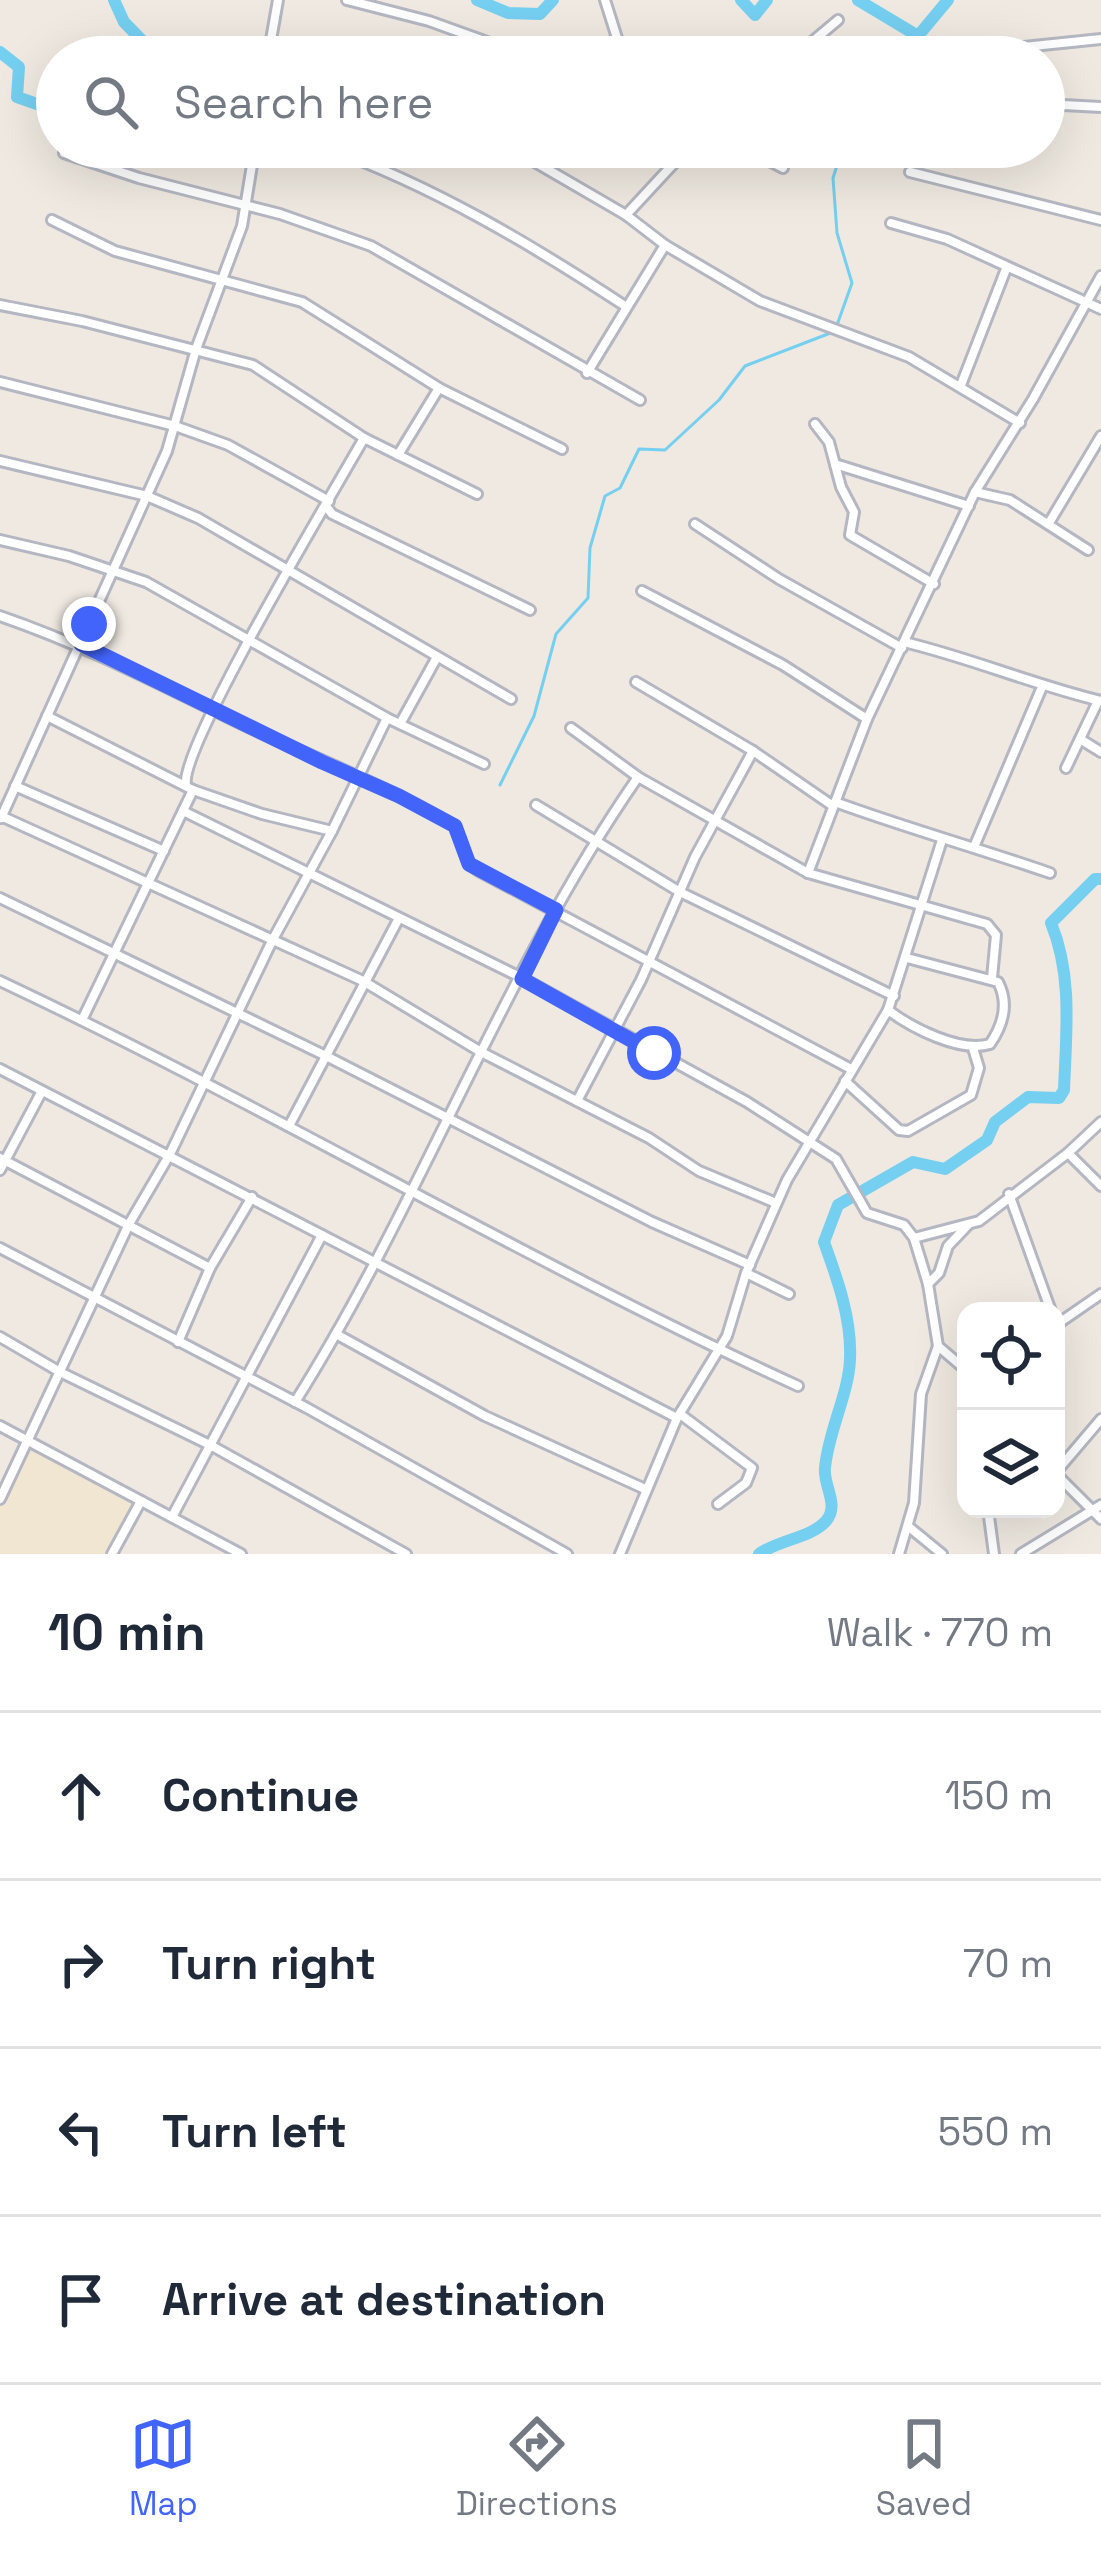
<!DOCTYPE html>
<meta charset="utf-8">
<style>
:root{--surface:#fff;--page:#f6f6f7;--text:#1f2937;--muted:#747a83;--line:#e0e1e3;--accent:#4264fb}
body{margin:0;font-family:"Space Grotesk",sans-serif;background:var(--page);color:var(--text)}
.controls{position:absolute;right:36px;bottom:36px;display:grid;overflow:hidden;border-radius:24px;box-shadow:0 12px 48px #0002}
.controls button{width:108px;height:108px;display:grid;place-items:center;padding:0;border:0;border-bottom:3px solid var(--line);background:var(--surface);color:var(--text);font:60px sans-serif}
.stop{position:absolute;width:36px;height:36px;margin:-27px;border:9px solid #4264fb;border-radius:50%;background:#fff}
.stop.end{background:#4264fb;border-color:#fff;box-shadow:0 3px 12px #0008}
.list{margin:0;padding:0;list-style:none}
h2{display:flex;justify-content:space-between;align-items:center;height:156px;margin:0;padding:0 48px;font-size:51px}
h2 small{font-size:39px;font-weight:400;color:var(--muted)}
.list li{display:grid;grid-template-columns:78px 1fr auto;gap:36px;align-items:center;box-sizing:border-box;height:168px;padding:0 48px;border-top:3px solid var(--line)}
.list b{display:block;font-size:45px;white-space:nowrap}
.list em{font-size:39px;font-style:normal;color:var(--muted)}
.icon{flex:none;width:66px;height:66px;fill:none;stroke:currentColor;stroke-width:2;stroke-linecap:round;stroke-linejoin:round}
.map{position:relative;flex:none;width:1101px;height:1554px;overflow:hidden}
.search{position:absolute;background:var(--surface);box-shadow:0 12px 48px #0002;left:36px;right:36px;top:36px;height:132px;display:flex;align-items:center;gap:30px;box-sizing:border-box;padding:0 42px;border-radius:66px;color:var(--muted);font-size:45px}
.sheet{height:828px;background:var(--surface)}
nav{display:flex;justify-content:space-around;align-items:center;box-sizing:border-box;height:168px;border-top:3px solid var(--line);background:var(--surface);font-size:33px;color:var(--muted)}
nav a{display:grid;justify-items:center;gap:6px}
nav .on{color:var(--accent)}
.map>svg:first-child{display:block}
.education{fill:#f0e6d1}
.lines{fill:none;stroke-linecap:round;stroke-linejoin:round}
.stream{stroke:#75cff0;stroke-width:3}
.river{stroke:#75cff0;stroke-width:12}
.minor-casing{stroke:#b4b7c1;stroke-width:14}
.minor{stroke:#fff;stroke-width:8}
.route{stroke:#4264fb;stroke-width:15}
</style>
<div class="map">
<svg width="1101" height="1554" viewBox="0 0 1101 1554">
<rect width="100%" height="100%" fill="#efe9e1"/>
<polygon class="education" points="28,1438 149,1501 111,1554 0,1554 0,1502"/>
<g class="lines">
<g class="stream">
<polyline points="894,57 918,36"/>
<polyline points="837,325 852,283 837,233 833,178 843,147"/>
<polyline points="500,785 534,716 556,634 588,598 590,548 605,496 620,488 639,449 665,450 719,400 745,366 833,332"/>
</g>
<g class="river">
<polyline points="114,0 124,22 158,57"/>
<polyline points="477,0 508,13 540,14 553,0"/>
<polyline points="741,0 755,15 767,0"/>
<polyline points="858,0 918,36 948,0"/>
<polyline points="0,52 19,67 17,97 57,111"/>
<path d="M759,1554c19,-14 52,-16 67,-33 14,-16 -3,-35 -1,-53 3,-36 24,-75 25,-109 2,-40 -13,-81 -26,-117l14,-37 75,-43 32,7 42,-29 8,-18 33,-25 31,1 5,-8c2,-56 9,-114 -13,-167l44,-44h6"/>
</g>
<defs>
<g id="minor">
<polyline points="347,0 429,21 529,57"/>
<polyline points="605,0 623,57"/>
<polyline points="268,57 278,0"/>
<polyline points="794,57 838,20"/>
<polyline points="1005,57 1013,48 1101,39"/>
<polyline points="1044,104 1101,107"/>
<path d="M325,147c108,39 204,96 300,159"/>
<polyline points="509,147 626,215 665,245 760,301 909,357 1020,423"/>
<polyline points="743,147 783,168"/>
<polyline points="64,153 139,178 280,214 371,246 640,400"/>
<polyline points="910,172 1101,220"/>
<polyline points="626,215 689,147"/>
<polyline points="52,220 115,251 302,302 439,388 562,449"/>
<polyline points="891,223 947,239 1101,309"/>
<polyline points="0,305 82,321 253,365 364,438 477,494"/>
<polyline points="587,373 665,245"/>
<polyline points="0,382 175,426 228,445 329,501"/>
<polyline points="961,385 1006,269"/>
<polyline points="815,424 829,442 841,487 854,512 850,535 934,584"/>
<polyline points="398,455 439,388"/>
<polyline points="0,461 147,496 198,518 511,699"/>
<polyline points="835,464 969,506"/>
<polyline points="975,492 1010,500 1088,550"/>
<polyline points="326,506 332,514 530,610"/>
<polyline points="1049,523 1101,436"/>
<polyline points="695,524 779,579 902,648"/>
<polyline points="0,540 69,556 146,582 387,718 484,764"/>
<polyline points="642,591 783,665 867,719"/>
<path d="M0,616c87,30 163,70 246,110 70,33 143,61 209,100l14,38 10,7 372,198"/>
<path d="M904,642c67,16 130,43 197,59"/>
<polyline points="636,682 753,751"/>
<polyline points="47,716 193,790 262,814 332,831 387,718"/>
<polyline points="400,724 437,657"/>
<polyline points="571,728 638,777 808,873 867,719 975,492 1033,399 1101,276"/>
<polyline points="1080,739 1101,752"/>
<polyline points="1066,768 1098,701"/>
<path d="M186,785c-7,-37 150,-297 178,-347"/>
<polyline points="15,786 164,851"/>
<path d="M835,802c71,26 143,46 215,71"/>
<polyline points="536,805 680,892 894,996"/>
<polyline points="183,811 522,978 747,1102 836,1159 867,1213 904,1225 914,1238 928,1284 938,1346 966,1370"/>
<polyline points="1,816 363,981 481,1052 649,1138 699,1171 776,1203"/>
<polyline points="1,818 167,451 196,349 242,226 255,147"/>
<polyline points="974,847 1042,687"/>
<polyline points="808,873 987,924 996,935 992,978"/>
<polyline points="0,898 326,1056 399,918"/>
<path d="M0,981c270,127 527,281 798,405"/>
<path d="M888,1010c24,18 72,43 102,34 13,-19 19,-41 8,-62l-91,-24"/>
<polyline points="82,1020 193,790"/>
<polyline points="0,1069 677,1418"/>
<polyline points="845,1081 899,1130 908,1131 971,1095 979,1068 973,1048"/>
<polyline points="577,1101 641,980 695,857 753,751 833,806"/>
<polyline points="289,1126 326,1056 652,1222 750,1265"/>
<polyline points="1068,1153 1101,1186"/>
<polyline points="0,1158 210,1268 252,1197"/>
<polyline points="0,1170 42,1091"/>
<polyline points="1009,1194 1051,1311"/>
<polyline points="914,1238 979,1221 1068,1153 1101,1122"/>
<polyline points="0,1248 307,1408 567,1554"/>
<polyline points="746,1273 789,1294"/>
<polyline points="928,1284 939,1273 948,1246 968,1225"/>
<polyline points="1056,1325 1101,1294"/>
<polyline points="336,1334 485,1416 645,1489"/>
<polyline points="0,1337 60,1372 212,1446 406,1554"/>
<polyline points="178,1342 210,1268"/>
<path d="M295,1402c127,-201 207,-429 343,-625"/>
<polyline points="680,1414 752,1468 746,1483 718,1504"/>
<polyline points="0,1426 241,1554"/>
<polyline points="1056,1472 1101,1419"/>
<polyline points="1056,1474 1101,1519"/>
<polyline points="0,1499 129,1224 170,1154 272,941 332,831"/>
<polyline points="988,1509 994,1554"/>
<polyline points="172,1517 322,1235"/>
<polyline points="909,1527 942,1554"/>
<polyline points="112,1554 141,1501"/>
<polyline points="620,1554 677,1418 727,1336 746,1273 787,1180 888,1010 942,840"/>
<polyline points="899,1554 914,1503 921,1394 938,1346"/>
<polyline points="1021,1554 1101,1505"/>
</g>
</defs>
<use href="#minor" class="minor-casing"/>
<use href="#minor" class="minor"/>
</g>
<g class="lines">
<polyline class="route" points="89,624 81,644 322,762 399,796 455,826 469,864 556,910 522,979 654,1053"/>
</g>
</svg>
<div class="controls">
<button><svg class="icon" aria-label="locate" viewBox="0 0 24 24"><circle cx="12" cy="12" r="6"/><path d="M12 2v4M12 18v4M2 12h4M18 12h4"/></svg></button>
<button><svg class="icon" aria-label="layers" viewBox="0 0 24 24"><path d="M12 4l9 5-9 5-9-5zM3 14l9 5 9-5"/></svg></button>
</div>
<div class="stop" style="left:654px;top:1053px"></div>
<div class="stop end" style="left:89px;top:624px"></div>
<div class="search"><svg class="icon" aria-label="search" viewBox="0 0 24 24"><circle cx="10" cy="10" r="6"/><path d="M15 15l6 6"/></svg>Search here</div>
</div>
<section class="sheet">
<h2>10 min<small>Walk · 770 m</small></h2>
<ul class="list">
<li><svg class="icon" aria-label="ahead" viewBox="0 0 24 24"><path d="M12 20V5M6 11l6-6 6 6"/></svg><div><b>Continue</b></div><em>150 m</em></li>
<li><svg class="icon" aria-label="right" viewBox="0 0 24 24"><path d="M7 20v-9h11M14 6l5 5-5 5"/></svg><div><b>Turn right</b></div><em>70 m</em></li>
<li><svg class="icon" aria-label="left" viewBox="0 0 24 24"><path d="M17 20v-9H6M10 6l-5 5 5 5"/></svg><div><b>Turn left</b></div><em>550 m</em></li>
<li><svg class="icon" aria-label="arrive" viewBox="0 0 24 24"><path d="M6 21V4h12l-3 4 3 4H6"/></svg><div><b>Arrive at destination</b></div></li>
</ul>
</section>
<nav>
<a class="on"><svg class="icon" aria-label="map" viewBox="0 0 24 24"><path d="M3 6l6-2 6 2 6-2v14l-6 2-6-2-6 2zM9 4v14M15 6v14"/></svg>Map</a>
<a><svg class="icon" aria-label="directions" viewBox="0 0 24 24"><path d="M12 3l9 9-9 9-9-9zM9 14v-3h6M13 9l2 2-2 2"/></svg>Directions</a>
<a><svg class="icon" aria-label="saved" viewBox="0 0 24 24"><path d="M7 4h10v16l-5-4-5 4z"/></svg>Saved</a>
</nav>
